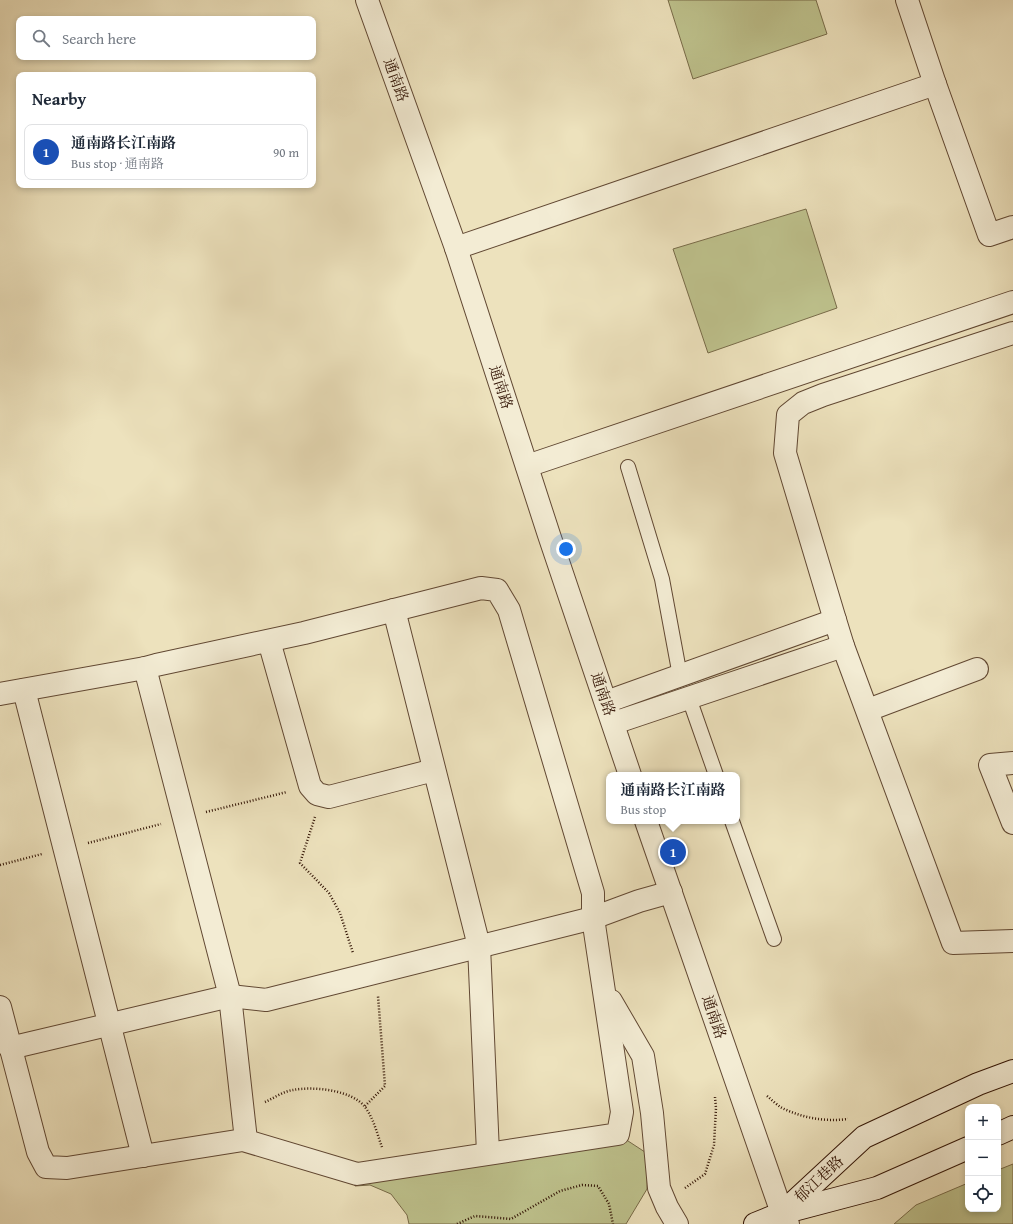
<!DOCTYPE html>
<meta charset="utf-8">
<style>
:root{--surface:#fff;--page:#f6f6f7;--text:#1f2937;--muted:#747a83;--line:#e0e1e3;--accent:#8f2418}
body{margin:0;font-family:"Gentium Book Plus","Noto Serif SC",serif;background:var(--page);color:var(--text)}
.controls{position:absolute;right:12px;bottom:12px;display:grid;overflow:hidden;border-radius:8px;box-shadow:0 2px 6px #0003}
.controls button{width:36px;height:36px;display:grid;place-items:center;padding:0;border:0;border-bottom:1px solid var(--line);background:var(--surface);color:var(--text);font:20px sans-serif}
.you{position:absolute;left:566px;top:549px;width:14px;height:14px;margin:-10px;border:3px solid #fff;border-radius:50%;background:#1a73e8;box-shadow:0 0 0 6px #1a73e833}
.badge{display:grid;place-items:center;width:26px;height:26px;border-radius:50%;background:var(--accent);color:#fff;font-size:13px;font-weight:700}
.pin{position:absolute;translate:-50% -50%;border:2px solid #fff;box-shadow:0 1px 4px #0006}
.popup{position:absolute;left:606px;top:772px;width:134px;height:52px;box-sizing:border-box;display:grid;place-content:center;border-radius:8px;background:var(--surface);filter:drop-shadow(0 1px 3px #0005);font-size:13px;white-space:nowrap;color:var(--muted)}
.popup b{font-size:15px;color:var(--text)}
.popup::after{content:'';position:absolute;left:50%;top:100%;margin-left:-8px;border:8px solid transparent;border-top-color:var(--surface)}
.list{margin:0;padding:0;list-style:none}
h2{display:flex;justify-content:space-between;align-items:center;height:52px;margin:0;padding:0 16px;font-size:17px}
h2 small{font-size:13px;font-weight:400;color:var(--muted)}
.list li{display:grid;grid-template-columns:26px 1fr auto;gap:12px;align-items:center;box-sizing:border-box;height:56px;margin:0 8px 8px;padding:0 8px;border:1px solid var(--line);border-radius:8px}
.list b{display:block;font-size:15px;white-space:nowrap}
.list p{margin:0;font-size:13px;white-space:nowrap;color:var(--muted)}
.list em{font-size:13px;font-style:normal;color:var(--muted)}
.icon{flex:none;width:22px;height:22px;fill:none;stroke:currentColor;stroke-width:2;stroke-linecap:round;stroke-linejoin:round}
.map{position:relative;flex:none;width:1013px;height:1224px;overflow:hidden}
.search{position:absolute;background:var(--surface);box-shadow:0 2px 6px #0003;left:16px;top:16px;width:300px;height:44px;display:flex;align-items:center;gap:10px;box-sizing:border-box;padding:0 14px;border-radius:8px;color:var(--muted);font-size:15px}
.panel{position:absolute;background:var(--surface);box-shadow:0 2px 6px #0003;left:16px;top:72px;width:300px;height:116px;border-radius:8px}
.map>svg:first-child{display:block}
.green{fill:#bec28d;stroke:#786b49}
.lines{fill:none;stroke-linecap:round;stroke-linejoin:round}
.service-casing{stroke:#614833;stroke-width:16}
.minor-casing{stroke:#614833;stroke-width:24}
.tertiary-casing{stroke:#614833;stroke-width:24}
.secondary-casing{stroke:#321405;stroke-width:24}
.path{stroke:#321405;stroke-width:2.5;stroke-dasharray:1 2;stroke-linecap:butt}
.service{stroke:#f3ecd4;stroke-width:14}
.minor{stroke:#f3ecd4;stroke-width:22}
.tertiary{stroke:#f3ecd4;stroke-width:22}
.secondary{stroke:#f3ecd4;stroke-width:22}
.labels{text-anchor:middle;stroke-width:3;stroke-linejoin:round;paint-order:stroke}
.street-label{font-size:15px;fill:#321405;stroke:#f3ecd4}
</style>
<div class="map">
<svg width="1013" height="1224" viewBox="0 0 1013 1224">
<rect width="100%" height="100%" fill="#ede2bd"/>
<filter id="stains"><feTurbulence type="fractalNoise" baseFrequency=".005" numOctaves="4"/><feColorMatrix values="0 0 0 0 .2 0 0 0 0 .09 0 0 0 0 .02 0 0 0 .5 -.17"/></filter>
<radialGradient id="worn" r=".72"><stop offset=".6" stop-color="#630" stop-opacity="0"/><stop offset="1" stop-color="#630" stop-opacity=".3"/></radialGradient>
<g class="green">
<polygon points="668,0 816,0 827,34 693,79"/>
<polygon points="806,209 837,308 708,353 673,249"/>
<polygon points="625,1139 648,1154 647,1189 626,1224 409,1224 407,1215 391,1194 370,1185 355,1186 354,1181"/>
<polygon points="1013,1164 1013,1224 894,1224 916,1205 968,1183 968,1209 998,1209 998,1170"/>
</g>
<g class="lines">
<defs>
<g id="service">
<polyline points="628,467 662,579 680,676"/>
<polyline points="689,698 716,775"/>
<polyline points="732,821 774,939"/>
</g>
<g id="minor">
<polyline points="907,0 935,84 989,235 1013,227"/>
<polyline points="456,248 935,84"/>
<polyline points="1013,333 823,395 803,403 788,415 785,453 835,620 843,646 953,943 1013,941"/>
<polyline points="527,466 1013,302"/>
<polyline points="394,610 479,946 488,1153"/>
<polyline points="269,641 310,786 317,794 329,797 434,770"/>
<polyline points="145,668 230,996 246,1140"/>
<polyline points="24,690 143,1156"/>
<polyline points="0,694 145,668 156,665 304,633 481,588 497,590 509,610 593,893 593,918 622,1112 618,1134 357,1174 243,1140 67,1168 46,1167 38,1152 0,1007"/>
<polyline points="606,702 835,620"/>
<polyline points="868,710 977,669"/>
<polyline points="614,723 843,646"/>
<polyline points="1013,763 990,765 1013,823"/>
<polyline points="611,1001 643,1056 652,1113 659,1188 667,1207 677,1224"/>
<polyline points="10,1048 230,996 266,1000 593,918 639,901 671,892"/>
</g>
<g id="tertiary">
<polyline points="367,0 456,248 549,535 630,775"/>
<polyline points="646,821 782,1213 788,1224"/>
</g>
<g id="secondary">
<polyline points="998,1134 1013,1127"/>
<polyline points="782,1213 864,1137 978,1084 1013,1071"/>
<polyline points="755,1224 782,1213 877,1188 968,1148"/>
</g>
</defs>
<use href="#service" class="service-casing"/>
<use href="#minor" class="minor-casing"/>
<use href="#tertiary" class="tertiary-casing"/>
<use href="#secondary" class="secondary-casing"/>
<g class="path">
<polyline points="206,812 287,792"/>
<polyline points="315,817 300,863 329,893 340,913 353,953"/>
<polyline points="88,843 161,824"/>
<polyline points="0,865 42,854"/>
<path d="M767,1096c5,4 10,9 15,12 21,10 43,14 66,11"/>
<path d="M265,1102c9,-4 19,-11 28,-12 20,-4 59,0 72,17 9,12 12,27 17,40"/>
<polyline points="365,1106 385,1086 378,996"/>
<polyline points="685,1188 705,1174 714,1145 716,1108 715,1097"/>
<polyline points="457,1224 475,1216 511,1219 560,1191 582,1185 598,1186 609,1204 613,1224"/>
</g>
<use href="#service" class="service"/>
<use href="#minor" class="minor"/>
<use href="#tertiary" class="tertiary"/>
<use href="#secondary" class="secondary"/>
</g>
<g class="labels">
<g class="street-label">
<text transform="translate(396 80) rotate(70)" y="5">通南路</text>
<text transform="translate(501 387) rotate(72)" y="5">通南路</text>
<text transform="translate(603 694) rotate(71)" y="5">通南路</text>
<text transform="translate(714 1017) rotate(71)" y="5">通南路</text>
<text transform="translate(819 1179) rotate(-43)" y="5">郁江巷路</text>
</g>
</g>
<rect width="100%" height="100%" filter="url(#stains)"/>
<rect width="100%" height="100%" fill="url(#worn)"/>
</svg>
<div class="controls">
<button>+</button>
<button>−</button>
<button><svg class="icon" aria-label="locate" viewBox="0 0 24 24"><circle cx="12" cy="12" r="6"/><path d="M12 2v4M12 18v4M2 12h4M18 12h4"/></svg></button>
</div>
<div class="you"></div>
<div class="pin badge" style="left:673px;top:852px;background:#1a4fb4">1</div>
<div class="popup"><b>通南路长江南路</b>Bus stop</div>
<div class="search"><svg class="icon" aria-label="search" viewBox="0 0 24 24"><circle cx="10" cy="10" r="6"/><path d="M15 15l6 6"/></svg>Search here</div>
<section class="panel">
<h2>Nearby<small></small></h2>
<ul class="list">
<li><span class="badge" style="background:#1a4fb4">1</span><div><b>通南路长江南路</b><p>Bus stop · 通南路</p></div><em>90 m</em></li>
</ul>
</section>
</div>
